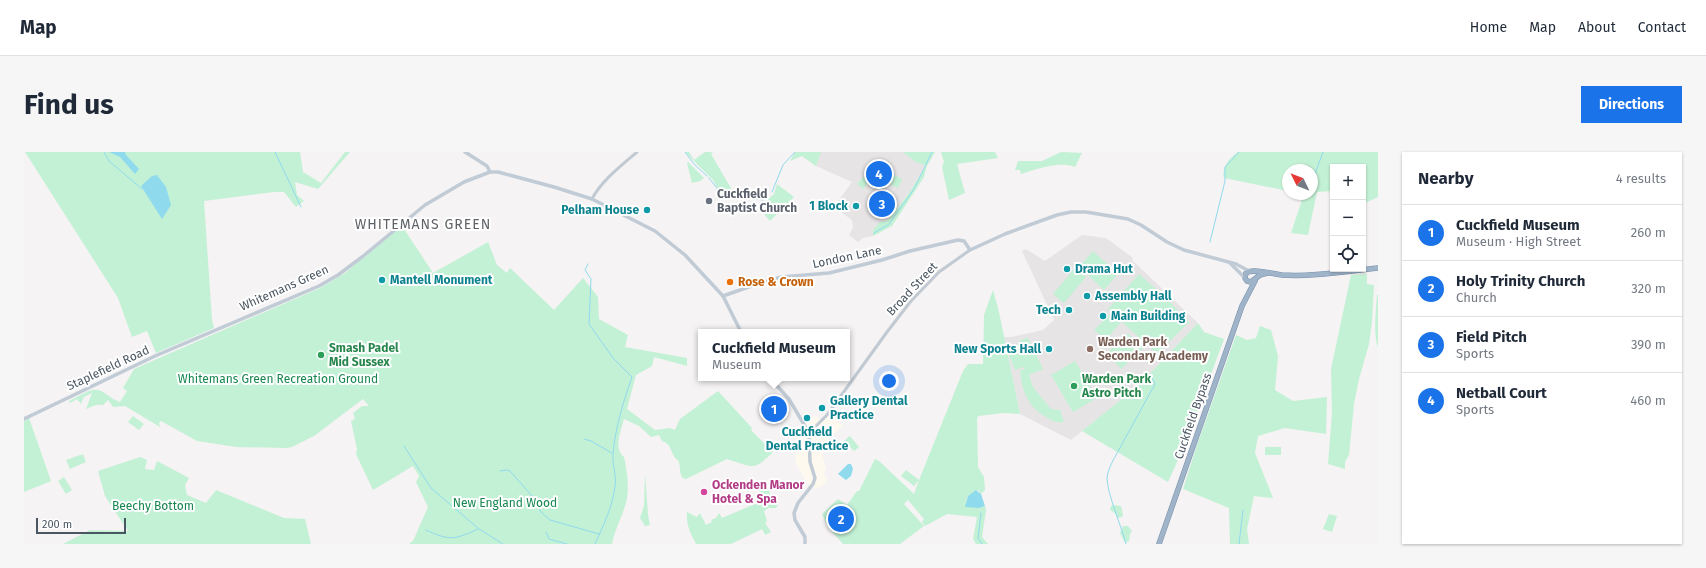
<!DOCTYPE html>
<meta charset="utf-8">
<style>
:root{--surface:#fff;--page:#f6f6f7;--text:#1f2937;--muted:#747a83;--line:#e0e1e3;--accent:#1a73e8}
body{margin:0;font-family:"Fira Sans",sans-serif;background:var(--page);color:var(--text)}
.controls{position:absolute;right:12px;top:12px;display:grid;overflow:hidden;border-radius:0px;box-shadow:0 1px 3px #0004}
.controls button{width:36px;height:36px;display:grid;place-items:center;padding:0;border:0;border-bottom:1px solid var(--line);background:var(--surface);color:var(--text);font:20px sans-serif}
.compass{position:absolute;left:1258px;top:12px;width:36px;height:36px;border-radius:50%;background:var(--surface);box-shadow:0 1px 3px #0004;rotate:313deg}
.scale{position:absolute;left:12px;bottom:10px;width:90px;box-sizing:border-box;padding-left:4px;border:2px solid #4a5661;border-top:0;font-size:11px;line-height:14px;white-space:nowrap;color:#4a5661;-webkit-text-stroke:3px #fff;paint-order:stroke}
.you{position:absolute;left:865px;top:229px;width:14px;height:14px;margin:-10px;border:3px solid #fff;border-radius:50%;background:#1a73e8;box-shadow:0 0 0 6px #1a73e833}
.badge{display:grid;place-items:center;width:26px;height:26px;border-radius:50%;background:var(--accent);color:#fff;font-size:13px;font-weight:700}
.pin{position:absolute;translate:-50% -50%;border:2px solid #fff;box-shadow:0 1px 4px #0006}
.popup{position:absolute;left:674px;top:177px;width:152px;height:52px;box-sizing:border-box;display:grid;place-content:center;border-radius:0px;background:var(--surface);filter:drop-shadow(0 1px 3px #0005);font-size:13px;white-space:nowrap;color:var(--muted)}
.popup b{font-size:15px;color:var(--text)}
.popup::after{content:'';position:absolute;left:50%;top:100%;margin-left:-8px;border:8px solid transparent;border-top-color:var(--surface)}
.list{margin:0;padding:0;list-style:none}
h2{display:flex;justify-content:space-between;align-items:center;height:52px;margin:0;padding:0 16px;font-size:17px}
h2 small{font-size:13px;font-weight:400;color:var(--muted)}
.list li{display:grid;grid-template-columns:26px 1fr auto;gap:12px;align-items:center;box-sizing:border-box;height:56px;padding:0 16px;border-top:1px solid var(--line)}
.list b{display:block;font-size:15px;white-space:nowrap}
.list p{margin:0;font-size:13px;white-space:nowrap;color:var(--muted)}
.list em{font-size:13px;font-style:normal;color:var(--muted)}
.icon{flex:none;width:22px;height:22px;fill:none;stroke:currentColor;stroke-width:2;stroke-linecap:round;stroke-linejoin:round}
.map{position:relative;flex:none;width:1354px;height:392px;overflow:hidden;border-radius:0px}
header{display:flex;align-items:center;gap:24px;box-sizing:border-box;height:56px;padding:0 20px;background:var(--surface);border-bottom:1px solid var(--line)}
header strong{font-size:19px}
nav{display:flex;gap:22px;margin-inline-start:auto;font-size:14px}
.intro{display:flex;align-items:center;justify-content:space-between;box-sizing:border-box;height:96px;padding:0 24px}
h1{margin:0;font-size:28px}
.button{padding:10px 18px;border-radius:0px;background:var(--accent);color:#fff;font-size:14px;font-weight:700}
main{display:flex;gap:24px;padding:0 24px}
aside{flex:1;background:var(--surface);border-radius:0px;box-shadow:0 1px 3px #0004}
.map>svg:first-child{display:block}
.commercial{fill:#fdf9ef}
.education{fill:#e6e4e5}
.green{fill:#c3f1d5}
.water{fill:#90daee}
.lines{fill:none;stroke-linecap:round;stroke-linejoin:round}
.stream{stroke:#90daee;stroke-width:1}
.trunk-casing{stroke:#7690ad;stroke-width:5.5}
.tertiary{stroke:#c1cad2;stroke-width:3}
.secondary{stroke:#c1cbd6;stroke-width:3.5}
.trunk{stroke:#9fb4c9;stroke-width:4.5}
.worship-dot{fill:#6b7280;stroke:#fff;stroke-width:1.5}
.culture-dot{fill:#0f9aa8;stroke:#fff;stroke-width:1.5}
.food-dot{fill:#e8710a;stroke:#fff;stroke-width:1.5}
.education-dot{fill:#8d6e63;stroke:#fff;stroke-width:1.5}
.leisure-dot{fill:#2e9e5b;stroke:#fff;stroke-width:1.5}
.hotel-dot{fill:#d1479c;stroke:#fff;stroke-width:1.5}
.labels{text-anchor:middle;stroke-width:4;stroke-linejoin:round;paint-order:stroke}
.worship-label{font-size:12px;font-weight:bold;fill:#5b616d;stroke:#fff;text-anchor:start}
.culture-label{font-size:12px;font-weight:bold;fill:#0d838f;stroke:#fff;text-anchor:start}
.street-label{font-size:12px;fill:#4a5661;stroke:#fff}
.food-label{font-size:12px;font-weight:bold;fill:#c56008;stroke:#fff;text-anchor:start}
.education-label{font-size:12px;font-weight:bold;fill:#785e54;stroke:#fff;text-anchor:start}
.leisure-label{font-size:12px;font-weight:bold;fill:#27864d;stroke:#fff;text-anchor:start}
.park-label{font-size:12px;fill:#17864f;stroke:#fff}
.hotel-label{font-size:12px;font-weight:bold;fill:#b23c85;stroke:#fff;text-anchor:start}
.quarter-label{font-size:14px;letter-spacing:1px;fill:#5f6368;stroke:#fff}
</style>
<header>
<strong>Map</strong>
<nav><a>Home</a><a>Map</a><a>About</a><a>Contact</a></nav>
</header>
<div class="intro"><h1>Find us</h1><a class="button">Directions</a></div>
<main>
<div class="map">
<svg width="1354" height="392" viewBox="0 0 1354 392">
<rect width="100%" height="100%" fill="#f5f3f3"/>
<polygon class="commercial" points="783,259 788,266 791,263 798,269 804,261 819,274 799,292 799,297 801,301 798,302 802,316 800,321 803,328 801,332 795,336 789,335 783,331 772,312 771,302 775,301 771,282 782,276 776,265"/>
<g class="education">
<polygon points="778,0 910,0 883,44 863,69 849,78 849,84 839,86 834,90 825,83 829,76 828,68 810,55 828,30 792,14 778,4"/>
<polygon points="1058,83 1082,86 1109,106 1108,108 1174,171 1114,234 1047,288 996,262 980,185 987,185 1019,178 1030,168 998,99 1002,97 1021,109"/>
</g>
<g class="green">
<polygon points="1,0 276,0 279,20 297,31 321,0 326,0 294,37 271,30 273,43 280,49 272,55 260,40 250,40 180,49 188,168 190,176 132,201 123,179 108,185 94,146"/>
<polygon points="661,0 665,0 670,8 681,0 689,0 687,2 711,43 697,42 689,28"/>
<polygon points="771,0 797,0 792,14 778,4 766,9"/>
<polygon points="879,0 911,0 903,14 900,25 868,74 849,84 849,78 856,70 863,69 883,44 902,14 892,10"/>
<polygon points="917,0 971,0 974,6 933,12 941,41 925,48 918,15 920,10"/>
<path d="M1037,0l21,1 -7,14c-16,-6 -38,2 -54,7l-1,-4h-5l3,-9h24z"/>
<path d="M1214,0h140v45l-15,7v-37h-30v24l-16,1 -9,43 -17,-2 13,-39h8v-24h-24v21l-64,-13c-3,-11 6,-20 14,-26z"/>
<polygon points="664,10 680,26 676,29 668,31 663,11"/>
<polygon points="850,14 878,27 874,36 845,23"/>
<polygon points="841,23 857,33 854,37 845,30 839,37 833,32"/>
<polygon points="753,32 770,45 746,69 735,56 750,42"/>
<polygon points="860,38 870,46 856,65 845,57"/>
<path d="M378,74l31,47 55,-31 9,23 10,8 3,-5 44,42 29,-32 15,19 1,22 29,16 -3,12 62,11v8l-33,-9 -2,9 -16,9 -9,34 28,21 15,-2 5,2 5,-11 38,-28 34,37 -1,2 22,22c-20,20 -20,15 -46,7l-41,20 -3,-1c-4,-5 -2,-9 -4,-15 -1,-4 -1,-2 -4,-5 -5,-8 -4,-14 -13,-17l-3,-6 -8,2 -12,-11 -15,-7c-3,12 -11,29 0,38 3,13 5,29 3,41 -3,16 -12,30 -15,46h-203l4,-3 15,-34 -12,-25 3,-6 -6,-10 -40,24 -17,-36 1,-5 -6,-28 4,-2 -2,-6 9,-7h7l-6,-7 -49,37 -22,11 -6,1 -50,-1 -39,-6 -36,-20 -2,2 1,4 -35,-21 -12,1 -5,-7 -5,5h-7l-10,4 6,-16 -8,4 -3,7 -4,-5 -7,4 -1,-2c9,-4 23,-15 32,-10 8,4 10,8 19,11l7,-11 -4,-3 11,-19 186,-81 25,-15z"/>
<polygon points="1069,99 1094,122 1080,138 1055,115"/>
<polygon points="1051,116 1062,125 1040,151 1029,142"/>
<polygon points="1115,122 1140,144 1165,170 1133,202 1084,157"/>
<polygon points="1343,122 1343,132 1350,133 1348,170 1345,192 1335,227 1330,252 1325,303 1321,310 1321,317 1304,312 1308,261 1307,217 1327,123"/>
<polygon points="969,138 975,160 996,262 980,261 954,264 953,267 954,315 960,325 961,338 957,342 954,338 944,344 942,350 955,356 961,354 962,358 958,385 964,392 952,392 949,387 953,365 923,362 901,374 898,370 900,367 884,348 880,352 900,374 876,392 819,392 804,375 798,362 814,347 823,353 833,339 835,339 851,307 855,309 890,342 895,328 890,334 877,324 882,318 895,328 939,219 944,212 959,212 960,163"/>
<path d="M1353,143h1v53c-5,-16 -2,-36 -1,-53z"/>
<polygon points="1085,163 1088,163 1097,170 1082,188 1070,178"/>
<polygon points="1174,171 1180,180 1200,187 1162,290 1144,330 1058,279 1114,234"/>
<polygon points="1236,174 1247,178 1254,204 1251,238 1269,249 1303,245 1302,282 1261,276 1234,284 1231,301 1249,346 1230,344 1223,377 1225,392 1206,392 1205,356 1159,337 1173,293 1212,183 1223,188 1232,186"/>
<polygon points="1104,181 1119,196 1097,217 1083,201"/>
<path d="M1004,186l15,31 -14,6 4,12 18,22 9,1 4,12c-8,1 -12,-1 -18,-5 -18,-10 -24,-26 -26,-46l5,-2 -2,-2 -8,3 -6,-15 12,-15z"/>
<polygon points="1051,209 1073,246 1049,260 1027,223"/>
<polygon points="109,264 120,272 115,278 104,270"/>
<polygon points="5,266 27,329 0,340 0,269"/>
<polygon points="826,284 835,295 830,299 820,289"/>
<rect x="1241" y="295" width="16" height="8"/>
<polygon points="59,302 62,310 46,317 42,308"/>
<polygon points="116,305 123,308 121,317 130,318 133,309 165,326 161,333 163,343 182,351 192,338 260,366 281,367 287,392 39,392 66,378 104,379 81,344 74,319"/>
<polygon points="621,321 624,363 626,373 621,374 616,366 620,354"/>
<polygon points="40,325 48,338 42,342 34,329"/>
<path d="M742,331l6,16 6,6 -2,3h-7l-5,3 3,10 -2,2 6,9 -6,3 -3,-6 -31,15h-35c-6,-11 -10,-20 -9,-32l10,5 3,-4 6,12 6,-3 -1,-2 5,-2 3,-5 3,5 33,-14 8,-5 -5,-12z"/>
<polygon points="1089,353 1097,354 1099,363 1098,365 1093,366 1092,362 1086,358 1087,354"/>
<polygon points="1305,362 1313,364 1308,380 1299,377"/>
<polygon points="1099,374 1104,374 1108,379 1106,382 1105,389 1103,390 1100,389 1096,381"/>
</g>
<g class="water">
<polygon points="85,0 101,0 102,3 115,17 111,22 96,5"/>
<polygon points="133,23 142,35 147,53 138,67 117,34 128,24"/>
<polygon points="824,312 827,312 829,317 827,324 822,328 814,322"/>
<polygon points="952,338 957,342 961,354 955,356 941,355 944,344"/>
</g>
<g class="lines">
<g class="stream">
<polyline points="80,0 85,9 118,37"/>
<polyline points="251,0 277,55"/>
<polyline points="661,0 670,12 683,24"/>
<polyline points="685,26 696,40"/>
<polyline points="1288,30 1299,0"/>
<polyline points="748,40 759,13 771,0"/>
<polyline points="698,44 706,44"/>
<polyline points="724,45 739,48"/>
<polyline points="850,81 865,72 890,37 908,0"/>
<polyline points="1186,90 1201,29 1201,15 1215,0"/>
<path d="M564,112l-3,6 6,9 -2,45 24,34 19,19c-9,26 -17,51 -19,78 -1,10 4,21 2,31 -2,20 -12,40 -20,58"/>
<polyline points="560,287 567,289 588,301"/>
<polyline points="380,294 407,336 455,377 479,392"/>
<polyline points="476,319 483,318 486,319 509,345 517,360 526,368 575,382"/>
<polyline points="957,361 954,386 958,392"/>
<path d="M402,378c24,11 28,10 52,-1"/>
<polyline points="522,380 525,387 543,392"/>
<path d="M1102,392c-4,-16 -19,-51 -19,-66 1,-8 5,-16 9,-23l39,-71 -3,-6"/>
<polyline points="1215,392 1219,358"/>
</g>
<defs>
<g id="trunk">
<path d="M1243,121l-7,2 -9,7 -4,-1 -2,-3 1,-5c6,-5 27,1 36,2 32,2 64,-4 96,-7"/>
<polyline points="1135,392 1218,154 1231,129"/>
</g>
</defs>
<use href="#trunk" class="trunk-casing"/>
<g class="tertiary">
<path d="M568,47c9,-18 30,-34 45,-47"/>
<polyline points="785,281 803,263 863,180 887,149 915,120 946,98"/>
</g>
<g class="secondary">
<polyline points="441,0 463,14 466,20"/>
<polyline points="1206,111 1221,126"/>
<polyline points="699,144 733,132 757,125 805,121 858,108 886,99 934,88 940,89 946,98 981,82 1033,63 1047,60 1062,60 1104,67 1117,73 1143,90 1160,98 1212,112 1225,119"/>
<polyline points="746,226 765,247 785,281 786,310 791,326 789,332 774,351 770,361 771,368 781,385 781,392"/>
<polyline points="0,267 131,204 295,134 314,123 338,105 401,53 440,30 466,20 474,20 530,35 568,47 631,79 661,103 699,144 717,180"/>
</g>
<use href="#trunk" class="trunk"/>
</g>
<circle class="worship-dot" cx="685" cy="49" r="4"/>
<g class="culture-dot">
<circle cx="832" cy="54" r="4"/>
<circle cx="623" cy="58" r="4"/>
<circle cx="1043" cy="117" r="4"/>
<circle cx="358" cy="128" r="4"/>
<circle cx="1063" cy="144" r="4"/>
<circle cx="1045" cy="158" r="4"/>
<circle cx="1079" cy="164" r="4"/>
<circle cx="1025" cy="197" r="4"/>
<circle cx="798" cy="256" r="4"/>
<circle cx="783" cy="266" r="4"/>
</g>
<circle class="food-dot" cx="706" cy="130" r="4"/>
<circle class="education-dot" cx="1066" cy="197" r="4"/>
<g class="leisure-dot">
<circle cx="297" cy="203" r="4"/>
<circle cx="1050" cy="234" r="4"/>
</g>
<circle class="hotel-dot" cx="680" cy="340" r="4"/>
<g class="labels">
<g class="worship-label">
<text x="693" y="46">Cuckfield<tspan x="693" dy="14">Baptist Church</tspan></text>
</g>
<g class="culture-label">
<text x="824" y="58" text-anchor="end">1 Block</text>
<text x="615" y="62" text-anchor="end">Pelham House</text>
<text x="1051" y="121">Drama Hut</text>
<text x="366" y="132">Mantell Monument</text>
<text x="1071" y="148">Assembly Hall</text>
<text x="1037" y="162" text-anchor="end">Tech</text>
<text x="1087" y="168">Main Building</text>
<text x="1017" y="201" text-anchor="end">New Sports Hall</text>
<text x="806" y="253">Gallery Dental<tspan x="806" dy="14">Practice</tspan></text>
<text x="783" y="284" text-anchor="middle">Cuckfield<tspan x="783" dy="14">Dental Practice</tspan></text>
</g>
<g class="street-label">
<text transform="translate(823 105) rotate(-12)" y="4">London Lane</text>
<text transform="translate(260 136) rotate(-24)" y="4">Whitemans Green</text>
<text transform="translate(888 137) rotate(-47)" y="4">Broad Street</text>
<text transform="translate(84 216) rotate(-25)" y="4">Staplefield Road</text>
<text transform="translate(1169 264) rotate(-71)" y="4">Cuckfield Bypass</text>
</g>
<g class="food-label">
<text x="714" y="134">Rose &amp; Crown</text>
</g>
<g class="education-label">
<text x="1074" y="194">Warden Park<tspan x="1074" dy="14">Secondary Academy</tspan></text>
</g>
<g class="leisure-label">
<text x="305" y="200">Smash Padel<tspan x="305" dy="14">Mid Sussex</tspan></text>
<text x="1058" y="231">Warden Park<tspan x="1058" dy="14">Astro Pitch</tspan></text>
</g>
<g class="park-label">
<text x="254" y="231">Whitemans Green Recreation Ground</text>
<text x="481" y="355">New England Wood</text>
<text x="129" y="358">Beechy Bottom</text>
</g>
<g class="hotel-label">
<text x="688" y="337">Ockenden Manor<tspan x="688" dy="14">Hotel &amp; Spa</tspan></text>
</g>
<g class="quarter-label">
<text x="399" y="77">WHITEMANS GREEN</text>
</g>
</g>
</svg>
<div class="controls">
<button>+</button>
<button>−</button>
<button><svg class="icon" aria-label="locate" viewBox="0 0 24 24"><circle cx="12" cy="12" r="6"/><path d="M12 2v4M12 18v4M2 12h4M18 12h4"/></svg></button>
</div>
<svg class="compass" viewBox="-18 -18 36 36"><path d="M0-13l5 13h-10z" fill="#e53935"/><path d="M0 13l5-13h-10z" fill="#747a83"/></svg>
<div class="scale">200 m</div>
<div class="you"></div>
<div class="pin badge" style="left:750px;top:257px">1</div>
<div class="popup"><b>Cuckfield Museum</b>Museum</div>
<div class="pin badge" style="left:817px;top:367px">2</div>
<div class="pin badge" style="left:858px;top:52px">3</div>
<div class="pin badge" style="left:855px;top:22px">4</div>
</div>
<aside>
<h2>Nearby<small>4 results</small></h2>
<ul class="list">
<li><span class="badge">1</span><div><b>Cuckfield Museum</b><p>Museum · High Street</p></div><em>260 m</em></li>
<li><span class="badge">2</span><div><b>Holy Trinity Church</b><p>Church</p></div><em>320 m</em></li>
<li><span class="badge">3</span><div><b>Field Pitch</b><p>Sports</p></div><em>390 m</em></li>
<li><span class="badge">4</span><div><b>Netball Court</b><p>Sports</p></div><em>460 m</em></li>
</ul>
</aside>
</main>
